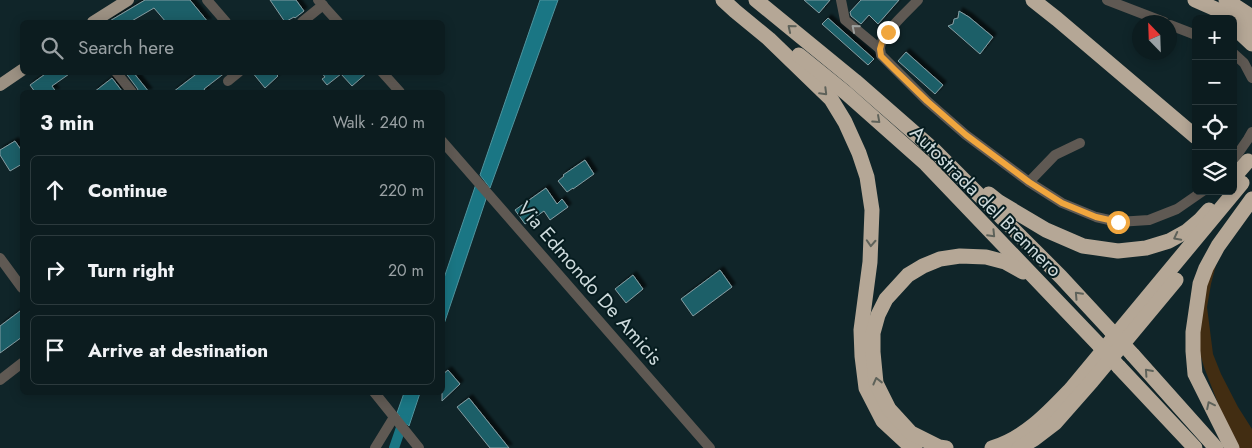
<!DOCTYPE html>
<meta charset="utf-8">
<style>
:root{--surface:#0c1c1f;--page:#152528;--text:#f1f3f6;--muted:#9aa1a4;--line:#2c3a3d}
body{margin:0;font-family:Jost,sans-serif;background:var(--page);color:var(--text)}
.controls{position:absolute;right:15px;top:15px;display:grid;overflow:hidden;border-radius:8px;box-shadow:0 2px 12px #0003}
.controls button{width:45px;height:45px;display:grid;place-items:center;padding:0;border:0;border-bottom:1px solid var(--line);background:var(--surface);color:var(--text);font:25px sans-serif}
.compass{position:absolute;left:1132px;top:15px;width:45px;height:45px;border-radius:50%;background:var(--surface);box-shadow:0 2px 12px #0003;rotate:337deg}
.stop{position:absolute;width:15px;height:15px;margin:-11px;border:4px solid #f0a63e;border-radius:50%;background:#fff}
.stop.end{background:#f0a63e;border-color:#fff;box-shadow:0 1px 5px #0008}
.list{margin:0;padding:0;list-style:none}
h2{display:flex;justify-content:space-between;align-items:center;height:65px;margin:0;padding:0 20px;font-size:21px}
h2 small{font-size:16px;font-weight:400;color:var(--muted)}
.list li{display:grid;grid-template-columns:32px 1fr auto;gap:15px;align-items:center;box-sizing:border-box;height:70px;margin:0 10px 10px;padding:0 10px;border:1px solid var(--line);border-radius:8px}
.list b{display:block;font-size:19px;white-space:nowrap}
.list em{font-size:16px;font-style:normal;color:var(--muted)}
.icon{flex:none;width:28px;height:28px;fill:none;stroke:currentColor;stroke-width:2;stroke-linecap:round;stroke-linejoin:round}
.map{position:relative;flex:none;width:1252px;height:448px;overflow:hidden}
.search{position:absolute;background:var(--surface);box-shadow:0 2px 12px #0003;left:20px;top:20px;width:425px;height:55px;display:flex;align-items:center;gap:12px;box-sizing:border-box;padding:0 18px;border-radius:8px;color:var(--muted);font-size:19px}
.panel{position:absolute;background:var(--surface);box-shadow:0 2px 12px #0003;left:20px;top:90px;width:425px;height:305px;border-radius:8px}
.map>svg:first-child{display:block}
.green{fill:#422d12}
.water{fill:#1a7684;stroke:#50949e}
.lines{fill:none;stroke-linecap:round;stroke-linejoin:round}
.canal{stroke:#1a7684;stroke-width:10}
.building{fill:#1b5e68;stroke:#869ea3;filter:url(#shadow)}
.minor{stroke:#5f5953;stroke-width:10}
.major{stroke:#9c9183;stroke-width:12}
.highway{stroke:#b5a796;stroke-width:15}
.minor-bridge{stroke:#5f5953;stroke-width:10}
.highway-bridge{stroke:#b5a796;stroke-width:15}
.oneway{stroke:#5e625a}
.oneway2{stroke:#9ca09e}
.route{stroke:#f0a63e;stroke-width:6}
.labels{text-anchor:middle;stroke-width:4;stroke-linejoin:round;paint-order:stroke}
.street-label{font-size:20px;fill:#cddadc;stroke:#061c1f}
</style>
<div class="map">
<svg width="1252" height="448" viewBox="0 0 1252 448">
<defs>
<filter id="shadow"><feDropShadow dx="3.5" dy="-3.5" stdDeviation="1" flood-color="#0009"/></filter>
</defs>
<rect width="100%" height="100%" fill="#102529"/>
<polygon class="green" points="1217,261 1211,284 1207,307 1213,354 1221,374 1238,407 1252,429 1252,448 1237,448 1232,440 1204,367 1199,350 1201,295"/>
<g class="water">
<polygon points="540,0 558,0 490,188 480,175"/>
<polygon points="476,184 487,196 443,327 443,281"/>
<polygon points="404,393 420,393 409,426 397,413"/>
</g>
<g class="lines">
<polyline class="canal" points="394,448 404,419"/>
</g>
<g class="building">
<polygon points="145,0 190,0 208,22 166,22 154,8 130,22 108,22"/>
<polygon points="270,0 296,0 304,11 295,18 294,17 285,22"/>
<polygon points="804,0 830,0 819,13"/>
<polygon points="861,0 899,0 878,24 869,15 861,24 851,16 850,12"/>
<polygon points="959,11 969,17 993,37 980,54 948,26 953,24 954,19 958,18"/>
<polygon points="828,18 874,59 868,65 822,24"/>
<polygon points="906,52 943,85 935,94 898,61"/>
<polygon points="48,72 72,72 52,86 56,92 35,92 30,85"/>
<polygon points="125,72 133,72 149,92 139,92 137,88"/>
<polygon points="199,72 226,72 204,89 206,92 173,92"/>
<polygon points="252,72 274,72 278,76 265,88"/>
<polygon points="321,72 368,72 352,86 341,74 327,85 322,79 325,77"/>
<polygon points="112,78 122,91 120,92 94,92"/>
<polygon points="15,141 22,151 22,164 10,171 0,155 0,150"/>
<polygon points="585,160 594,174 573,189 573,188 567,192 558,181 564,176 563,175"/>
<polygon points="546,188 557,204 562,199 568,207 550,220 544,211 525,224 515,210"/>
<polygon points="720,270 732,287 693,316 681,299"/>
<polygon points="633,275 643,289 626,303 615,289"/>
<polygon points="20,311 22,315 22,337 0,353 0,326"/>
<polygon points="448,370 460,384 442,401 442,375"/>
<polygon points="469,398 509,448 490,448 457,407"/>
</g>
<g class="lines">
<g class="minor">
<polyline points="207,0 226,22"/>
<polyline points="318,0 338,22"/>
<polyline points="841,0 845,20 880,49"/>
<path d="M918,0c-9,10 -37,34 -38,48 0,2 1,5 1,7l46,46 39,34 63,47 33,21 34,14 22,5 31,-2 28,-11 26,-18"/>
<polyline points="1107,0 1164,22"/>
<polyline points="302,22 323,5"/>
<polyline points="1170,25 1196,35"/>
<polyline points="1233,53 1244,63 1252,78"/>
<polyline points="116,72 132,92"/>
<polyline points="382,72 400,92"/>
<polyline points="228,81 239,72"/>
<polyline points="442,141 710,448"/>
<polyline points="1239,152 1248,139 1252,132"/>
<polyline points="1029,182 1055,155 1080,143"/>
<polyline points="0,258 22,288"/>
<polyline points="0,380 22,363"/>
<polyline points="374,392 419,448"/>
<polyline points="375,448 394,417"/>
</g>
<g class="major">
<polyline points="93,22 128,0"/>
<polyline points="0,85 22,70"/>
</g>
<g class="highway">
<polyline points="723,0 735,11 769,39 831,99 845,122 859,153 867,177 872,210 870,262 861,330 862,356 866,388 883,421 909,445 915,448"/>
<polyline points="756,0 855,81 935,151 1061,277 1111,331"/>
<polyline points="1033,0 1057,19 1196,137"/>
<polyline points="1195,0 1229,15 1252,31"/>
<polyline points="1226,0 1252,17"/>
<polyline points="1235,28 1252,44"/>
<polyline points="799,55 846,93 926,164 1100,346"/>
<polyline points="989,194 999,202 1046,230 1083,246 1118,251 1146,248 1169,241 1187,231 1200,220 1209,210"/>
<polyline points="1133,355 1216,448"/>
<polyline points="1119,367 1195,448"/>
<polyline points="946,448 939,447 911,433 889,409 876,383 873,352 873,333 878,315 886,299 908,275 923,266 940,259 960,256 986,257 1005,262 1023,272"/>
<path d="M992,448c33,-10 56,-35 79,-59l171,-206"/>
<polyline points="1019,448 1034,439 1055,423 1092,381 1176,280"/>
<polyline points="1232,448 1195,374 1193,351 1193,332 1200,284 1206,268 1218,246 1252,199"/>
</g>
<polyline class="minor-bridge" points="1233,159 1239,152"/>
<g class="highway-bridge">
<polyline points="1234,177 1248,161"/>
<polyline points="1111,331 1133,355"/>
<polyline points="1100,346 1119,367"/>
</g>
</g>
<defs><path id="oneway-chevron" d="M-2-3.5L2.5 0L-2 3.5" fill="none" stroke-width="1.6" stroke-linecap="round" stroke-linejoin="round" transform="scale(1.25)"/></defs>
<g class="oneway">
<use href="#oneway-chevron" transform="translate(791 28) rotate(-140)"/>
<use href="#oneway-chevron" transform="translate(824 92) rotate(45)"/>
<use href="#oneway-chevron" transform="translate(877 120) rotate(42)"/>
<use href="#oneway-chevron" transform="translate(992 234) rotate(46)"/>
<use href="#oneway-chevron" transform="translate(1177 237) rotate(153)"/>
<use href="#oneway-chevron" transform="translate(871 243) rotate(93)"/>
<use href="#oneway-chevron" transform="translate(1078 295) rotate(-133)"/>
<use href="#oneway-chevron" transform="translate(1148 372) rotate(-132)"/>
<use href="#oneway-chevron" transform="translate(877 381) rotate(-104)"/>
<use href="#oneway-chevron" transform="translate(1210 405) rotate(-116)"/>
</g>
<use class="oneway2" href="#oneway-chevron" transform="translate(855 28) rotate(-140)"/>
<g class="lines">
<polyline class="route" points="888,32 882,42 880,49 881,56 894,69 927,101 966,135 1029,182 1062,203 1096,217 1118,222"/>
</g>
<g class="labels">
<g class="street-label">
<text transform="translate(986 201) rotate(45)" y="7">Autostrada del Brennero</text>
<text transform="translate(590 283) rotate(49)" y="7">Via Edmondo De Amicis</text>
</g>
</g>
</svg>
<div class="controls">
<button>+</button>
<button>−</button>
<button><svg class="icon" aria-label="locate" viewBox="0 0 24 24"><circle cx="12" cy="12" r="6"/><path d="M12 2v4M12 18v4M2 12h4M18 12h4"/></svg></button>
<button><svg class="icon" aria-label="layers" viewBox="0 0 24 24"><path d="M12 4l9 5-9 5-9-5zM3 14l9 5 9-5"/></svg></button>
</div>
<svg class="compass" viewBox="-18 -18 36 36"><path d="M0-13l5 13h-10z" fill="#e53935"/><path d="M0 13l5-13h-10z" fill="#9aa1a4"/></svg>
<div class="stop" style="left:1118px;top:222px"></div>
<div class="stop end" style="left:888px;top:32px"></div>
<div class="search"><svg class="icon" aria-label="search" viewBox="0 0 24 24"><circle cx="10" cy="10" r="6"/><path d="M15 15l6 6"/></svg>Search here</div>
<section class="panel">
<h2>3 min<small>Walk · 240 m</small></h2>
<ul class="list">
<li><svg class="icon" aria-label="ahead" viewBox="0 0 24 24"><path d="M12 20V5M6 11l6-6 6 6"/></svg><div><b>Continue</b></div><em>220 m</em></li>
<li><svg class="icon" aria-label="right" viewBox="0 0 24 24"><path d="M7 20v-9h11M14 6l5 5-5 5"/></svg><div><b>Turn right</b></div><em>20 m</em></li>
<li><svg class="icon" aria-label="arrive" viewBox="0 0 24 24"><path d="M6 21V4h12l-3 4 3 4H6"/></svg><div><b>Arrive at destination</b></div></li>
</ul>
</section>
</div>
